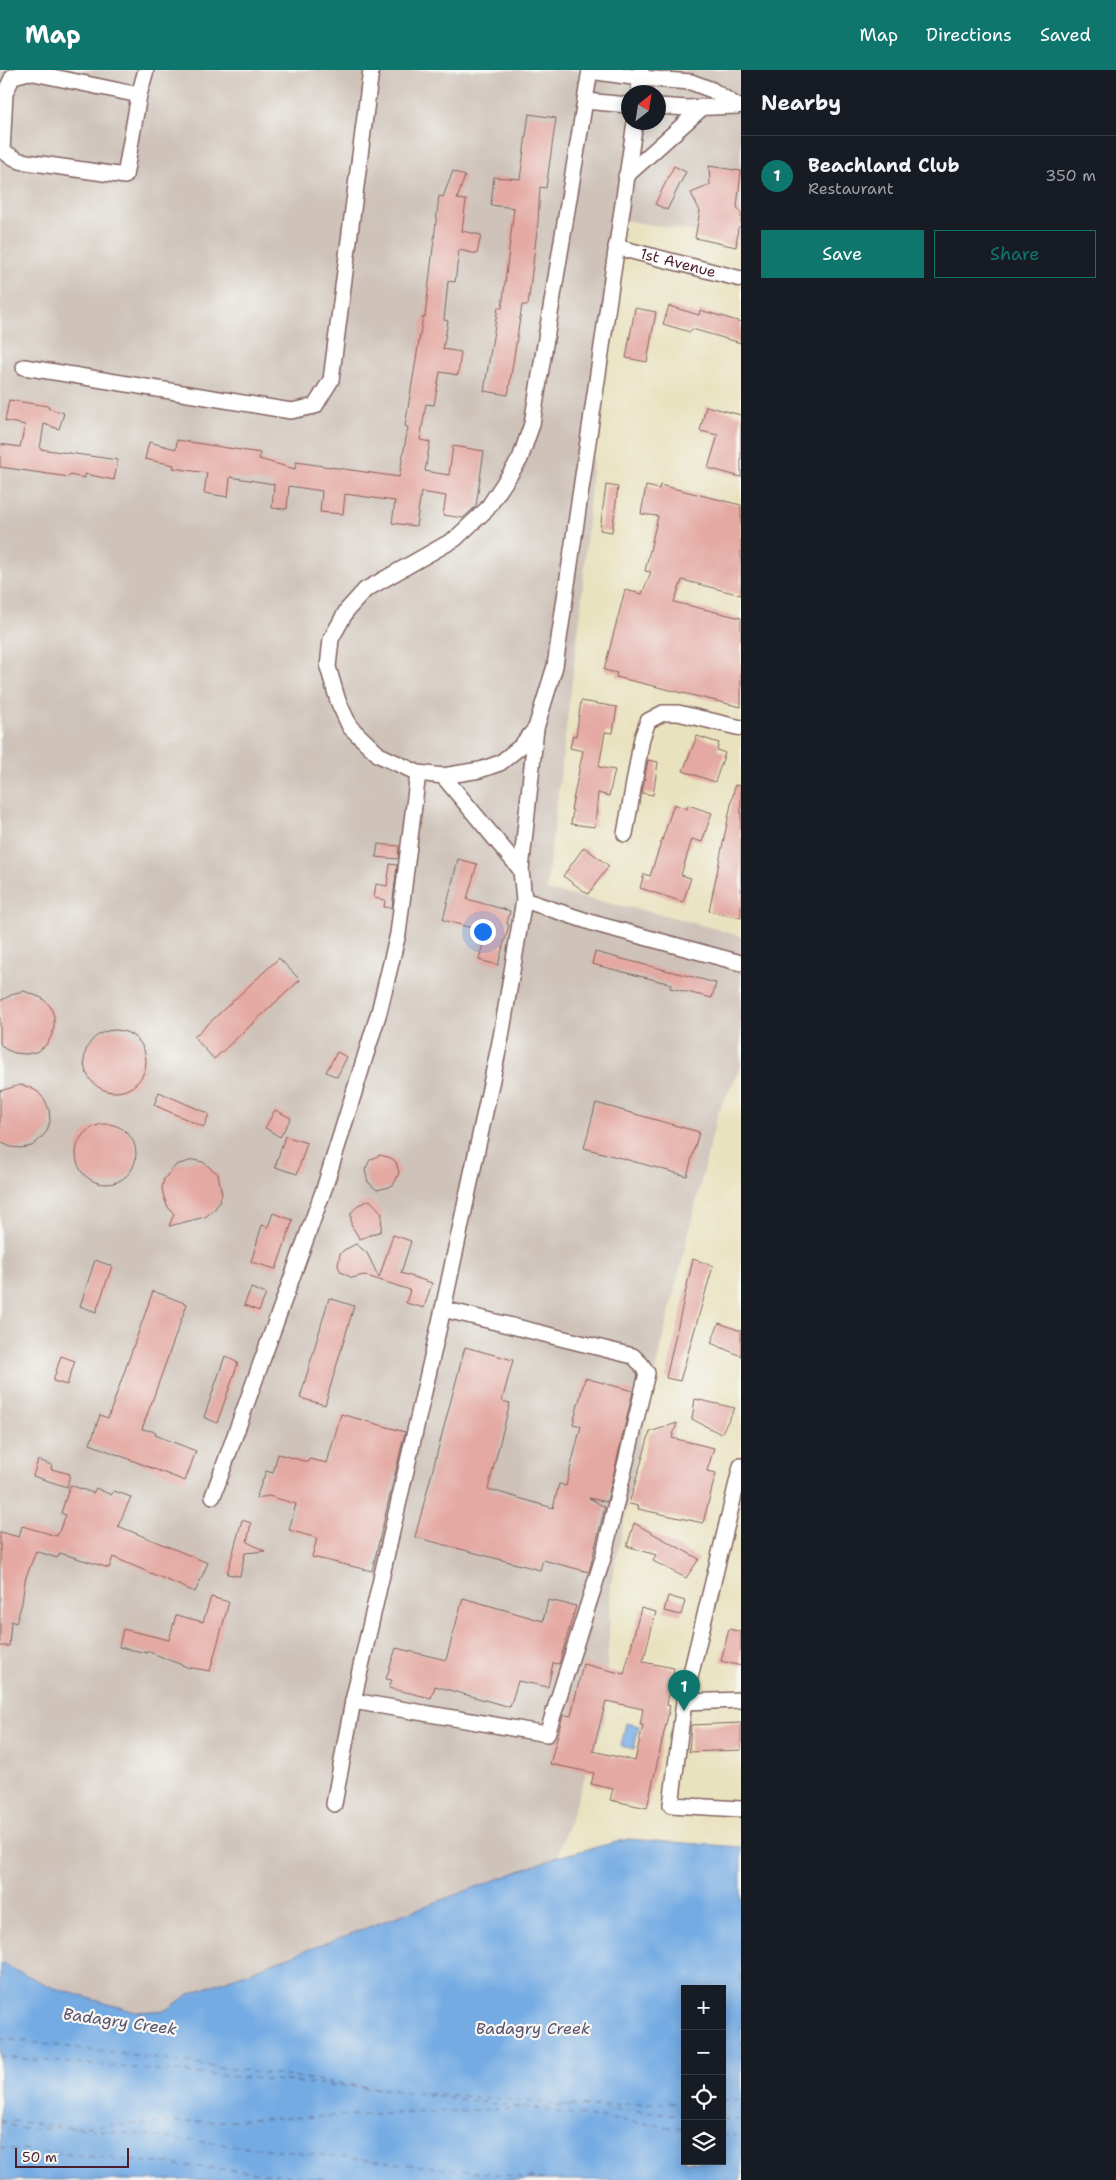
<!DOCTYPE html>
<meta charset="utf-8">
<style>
:root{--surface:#171b24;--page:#242831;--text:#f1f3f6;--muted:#9ea1a6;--line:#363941;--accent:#0f766e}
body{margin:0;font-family:"Shantell Sans",sans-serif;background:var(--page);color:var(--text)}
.controls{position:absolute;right:15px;bottom:15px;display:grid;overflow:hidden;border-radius:0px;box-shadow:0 2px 12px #0003}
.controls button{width:45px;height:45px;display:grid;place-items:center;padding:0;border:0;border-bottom:1px solid var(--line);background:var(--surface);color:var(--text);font:25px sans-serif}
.compass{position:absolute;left:621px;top:15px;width:45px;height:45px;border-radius:50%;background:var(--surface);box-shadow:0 2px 12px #0003;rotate:30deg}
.scale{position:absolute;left:15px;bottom:12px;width:114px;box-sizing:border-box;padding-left:5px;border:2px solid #4a1f2b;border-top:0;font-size:14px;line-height:18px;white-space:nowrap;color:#4a1f2b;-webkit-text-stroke:4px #f6f6f2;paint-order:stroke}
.you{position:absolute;left:482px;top:861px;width:18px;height:18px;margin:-12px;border:4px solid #fff;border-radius:50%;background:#1a73e8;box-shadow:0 0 0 8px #1a73e833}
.badge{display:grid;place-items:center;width:32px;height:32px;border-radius:50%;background:var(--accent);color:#fff;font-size:16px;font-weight:700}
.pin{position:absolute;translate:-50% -41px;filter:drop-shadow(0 1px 2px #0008)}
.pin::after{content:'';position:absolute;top:26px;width:18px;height:15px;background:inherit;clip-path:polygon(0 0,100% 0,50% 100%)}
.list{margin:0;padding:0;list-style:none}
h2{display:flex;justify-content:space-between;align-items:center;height:65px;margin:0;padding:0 20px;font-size:21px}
h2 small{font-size:16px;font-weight:400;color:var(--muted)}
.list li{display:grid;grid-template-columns:32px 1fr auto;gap:15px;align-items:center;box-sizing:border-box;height:80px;padding:0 20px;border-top:1px solid var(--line)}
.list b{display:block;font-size:19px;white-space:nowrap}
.list p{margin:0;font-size:16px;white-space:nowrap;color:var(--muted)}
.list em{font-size:16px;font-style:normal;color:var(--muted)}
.actions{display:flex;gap:10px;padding:15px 20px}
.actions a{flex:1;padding:11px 0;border:1px solid var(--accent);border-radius:0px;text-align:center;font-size:18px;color:var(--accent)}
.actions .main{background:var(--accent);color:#fff}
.icon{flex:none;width:28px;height:28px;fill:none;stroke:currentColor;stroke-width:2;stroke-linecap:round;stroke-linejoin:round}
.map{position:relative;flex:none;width:741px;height:2110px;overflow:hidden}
header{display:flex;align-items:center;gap:30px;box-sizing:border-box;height:70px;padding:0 25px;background:var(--accent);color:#fff}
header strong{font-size:24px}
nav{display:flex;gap:28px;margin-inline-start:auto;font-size:18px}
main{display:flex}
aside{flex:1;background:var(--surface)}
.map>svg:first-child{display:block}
.industrial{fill:#cec2b9;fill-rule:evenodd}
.water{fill:#74abe3;stroke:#5f6587;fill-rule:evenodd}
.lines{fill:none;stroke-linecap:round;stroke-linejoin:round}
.ferry{stroke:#59506b;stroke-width:1;stroke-dasharray:6 5;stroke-linecap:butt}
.building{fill:#e4a9a2;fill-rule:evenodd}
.minor-casing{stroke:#82635f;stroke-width:18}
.minor{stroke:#fff;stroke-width:15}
.labels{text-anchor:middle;stroke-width:4.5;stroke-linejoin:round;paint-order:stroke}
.street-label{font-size:15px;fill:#4a1f2b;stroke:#f6f6f2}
.water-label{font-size:16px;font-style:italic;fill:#59506b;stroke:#f6f6f2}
</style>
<header>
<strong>Map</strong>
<nav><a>Map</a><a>Directions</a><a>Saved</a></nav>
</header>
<main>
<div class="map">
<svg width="741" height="2110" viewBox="0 0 741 2110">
<rect width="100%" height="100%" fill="#f6f6f2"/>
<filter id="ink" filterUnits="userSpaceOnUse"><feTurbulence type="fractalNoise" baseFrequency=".02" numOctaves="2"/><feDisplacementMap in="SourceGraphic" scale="10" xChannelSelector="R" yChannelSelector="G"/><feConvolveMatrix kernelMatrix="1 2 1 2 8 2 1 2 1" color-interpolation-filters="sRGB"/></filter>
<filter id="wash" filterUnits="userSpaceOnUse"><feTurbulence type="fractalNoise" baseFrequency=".0096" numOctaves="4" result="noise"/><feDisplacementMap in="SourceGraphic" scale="20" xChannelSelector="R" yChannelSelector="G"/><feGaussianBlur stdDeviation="1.12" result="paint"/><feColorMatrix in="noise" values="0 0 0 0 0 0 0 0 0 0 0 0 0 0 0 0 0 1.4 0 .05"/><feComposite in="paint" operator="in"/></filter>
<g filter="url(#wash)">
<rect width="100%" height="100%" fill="#e9e2bf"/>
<path class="industrial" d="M0,0h741v170l-129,-22 -31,391 -35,281 119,25 76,21v131l-23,45 -67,276 -40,197 -6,134 -48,138 -368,137 -22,16 -31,2 -82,-24 -54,-25zM628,22h30v30h-30z"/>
<g class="water">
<polygon points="626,1653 639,1656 634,1679 621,1676"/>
<path d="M628,1769l113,8v333h-741v-217l54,25 82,24 31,-2 22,-16 368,-137zM685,1919h37v172h-37z"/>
</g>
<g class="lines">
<g class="ferry">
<polyline points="0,1968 685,2059"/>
<polyline points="0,1987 380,2019"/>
<polyline points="417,2022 685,2045"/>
<polyline points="722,2030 741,2029"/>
<polyline points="581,2036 685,2032"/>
<polyline points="534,2038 570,2036"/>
<polyline points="722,2049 741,2050"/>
<polyline points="1,2050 59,2056"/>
<polyline points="0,2051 22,2059 525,2038"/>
<polyline points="68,2057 549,2110"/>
<polyline points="722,2064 741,2066"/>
<polyline points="0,2078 336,2110"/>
</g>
</g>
<g id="blocks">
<g class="building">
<polygon points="529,44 556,48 546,118 540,117 538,152 528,235 522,235 508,325 484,321 498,237 502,238 514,138 491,135 494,107 520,109"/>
<polygon points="674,96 686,102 667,140 655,134"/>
<polygon points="709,96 741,101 737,137 741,143 741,155 738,158 736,177 695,168 700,141 691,123 710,115"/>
<polygon points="453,101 465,106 457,129 466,130 462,161 481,165 477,184 459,180 455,212 448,211 444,250 448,251 443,279 461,282 458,305 440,302 434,335 426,334 420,370 430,372 425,401 449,405 453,376 484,381 476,436 463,448 443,445 446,426 421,422 416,456 392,453 395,431 345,424 343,444 320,442 322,421 289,416 287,439 272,438 274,414 230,407 228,427 204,423 207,403 173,398 174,395 145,389 149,372 176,379 177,370 260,383 259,389 295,399 296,392 399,407 408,357 405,356 423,247 425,247 439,126 443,127"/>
<polygon points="669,236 699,245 700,240 741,252 741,273 692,259 690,262 663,254"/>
<polygon points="635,238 656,242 647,292 626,288"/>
<polygon points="9,330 48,336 48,338 64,343 59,359 44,354 40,379 118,390 114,410 85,404 85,408 69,405 69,407 0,397 0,374 20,377 25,355 5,351"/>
<polygon points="706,336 741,345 741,407 708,398 718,365 700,361"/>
<polygon points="606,415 618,417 612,462 600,460"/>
<polygon points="660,415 741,435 741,525 682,510 674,532 741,548 741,637 616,607 617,603 604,600 625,520 642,524 651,502 645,501 658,446 641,444 646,416 659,419"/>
<polygon points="581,631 617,637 613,663 605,662 599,697 615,700 609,726 598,723 595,757 571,754 573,740 571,740 583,681 570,678 573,665 576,666"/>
<polygon points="697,666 719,673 717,680 725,683 715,712 683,701"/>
<polygon points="648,690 658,692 653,725 642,723"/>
<polygon points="735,715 741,716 741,848 709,841"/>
<polygon points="674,734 687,739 688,735 712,743 702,772 692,769 681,805 691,808 683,832 640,818 644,804 650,806"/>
<polygon points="378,774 399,776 398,789 376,787"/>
<polygon points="584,777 609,796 588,824 563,806"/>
<polygon points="458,789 477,794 467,829 510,841 507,854 509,855 498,895 479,890 486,862 443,850"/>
<polygon points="390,794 397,795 392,838 384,837 385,830 374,828 376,814 387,816"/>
<polygon points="595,882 716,913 712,928 670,918 671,914 592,894"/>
<polygon points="279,888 300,910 214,989 194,967"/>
<polygon points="24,921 42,928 50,936 54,946 54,957 51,967 45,976 36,982 26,984 15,983 5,979 0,974 0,931 15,923"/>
<circle cx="115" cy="991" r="31"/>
<polygon points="337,982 347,987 337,1007 326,1002"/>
<polygon points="20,1015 29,1017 38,1022 45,1030 49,1040 50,1051 47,1061 40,1069 32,1076 21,1078 11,1077 0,1072 0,1021"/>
<polygon points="159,1022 209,1044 204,1057 154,1035"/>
<polygon points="596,1033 699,1062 687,1106 584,1078"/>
<polygon points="275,1040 291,1048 280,1067 265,1058"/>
<circle cx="106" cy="1084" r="30"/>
<polygon points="285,1066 307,1073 297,1104 275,1097"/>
<polygon points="380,1085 391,1088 396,1092 399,1103 394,1114 389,1117 377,1120 368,1112 365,1100 370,1090"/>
<polygon points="193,1090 203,1092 218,1104 222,1124 219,1133 213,1141 205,1147 169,1156 174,1144 168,1137 164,1128 162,1118 164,1109 176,1095"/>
<polygon points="370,1130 382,1143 381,1161 360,1169 351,1155 351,1143 358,1135"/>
<polygon points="273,1143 293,1150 276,1199 251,1192 262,1155 268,1157"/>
<polygon points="393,1165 411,1171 401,1203 432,1213 424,1238 406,1233 410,1220 364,1205 352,1208 341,1202 338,1196 340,1184 344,1180 356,1174 367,1183 379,1208"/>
<polygon points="693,1189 713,1196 680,1311 666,1308"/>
<polygon points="95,1190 112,1196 96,1242 80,1236"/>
<polygon points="251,1218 266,1224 259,1241 244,1235"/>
<polygon points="153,1221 187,1234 142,1359 156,1362 155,1365 196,1381 185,1411 90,1374 100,1345 108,1348"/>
<polygon points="329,1228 354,1236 325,1335 300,1328"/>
<polygon points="719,1253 741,1261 741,1286 711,1273"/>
<polygon points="465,1277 513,1290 502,1331 510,1333 488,1419 553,1438 559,1414 566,1416 581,1356 573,1354 585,1308 633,1321 607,1432 589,1428 605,1437 589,1502 543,1490 540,1500 415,1467"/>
<polygon points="61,1286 75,1291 67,1315 53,1311"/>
<polygon points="225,1286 238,1293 217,1353 204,1347"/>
<polygon points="695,1329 735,1338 721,1364 692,1349"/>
<polygon points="341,1344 405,1362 372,1501 312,1487 317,1468 289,1460 296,1434 269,1426 256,1428 266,1401 273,1403 278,1384 308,1392 309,1389 327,1393"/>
<polygon points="677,1353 672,1368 714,1378 707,1401 716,1403 703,1453 638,1439 639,1436 629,1434 650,1362"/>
<polygon points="38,1390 52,1395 51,1399 70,1404 67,1417 33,1406"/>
<polygon points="70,1415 93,1423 96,1418 111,1425 114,1421 131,1427 118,1456 208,1493 195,1522 113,1487 109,1498 60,1483 57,1488 36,1481 25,1510 22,1533 16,1553 11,1551 9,1576 0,1576 0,1462 19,1467 22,1456 57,1466 66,1445 61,1443"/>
<polygon points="242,1450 251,1453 247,1472 265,1481 245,1483 240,1506 227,1504"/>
<polygon points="634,1453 699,1489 686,1508 653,1491 656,1485 627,1476"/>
<polygon points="668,1526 685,1531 681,1545 664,1541"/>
<polygon points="211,1527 229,1532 210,1601 187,1597 147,1581 147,1583 119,1577 123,1559 169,1570 176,1545 203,1552"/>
<polygon points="463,1528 543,1551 548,1530 576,1536 559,1594 553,1593 548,1617 518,1611 510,1637 435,1616 431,1628 389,1618 392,1610 386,1609 396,1578 446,1590"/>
<path d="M641,1538l15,4 -13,50 31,6 -7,37 3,1 -23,102 -37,-8 3,-11 -22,-5 3,-11 -44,-9 13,-49 8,1 12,-52 41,10zM606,1631l37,8 -3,16h3l-8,36 -42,-10z"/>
<polygon points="729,1559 741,1562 741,1596 721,1591"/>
<polygon points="741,1653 741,1680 689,1682 691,1655"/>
</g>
</g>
</g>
<g filter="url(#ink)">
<use href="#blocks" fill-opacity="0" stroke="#82635f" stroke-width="1"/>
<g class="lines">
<defs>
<g id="minor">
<polyline points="590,0 532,354 520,389 487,439 455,469 365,520 347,540 331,569 328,597 338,631 350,657 379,685 418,703 443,706 480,700 500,693 520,677 536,658 555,596 635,52"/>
<polyline points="590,1 640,8 691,12 712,20 737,36"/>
<polyline points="639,22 641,0"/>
<polyline points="139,25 29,2 13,6 5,23 2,81 20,91 125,106 139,25 146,0"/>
<polyline points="585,31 628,35"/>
<polyline points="658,36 687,38 737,36"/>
<polyline points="626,106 703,37"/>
<path id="s1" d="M616,177l125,32"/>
<polyline points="24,297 291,341 315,336 331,310 371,0"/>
<polyline points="443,706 521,800"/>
<polyline points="625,764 642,668 648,651 663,643 678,643 741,658"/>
<polyline points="524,830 596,854 741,893"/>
<polyline points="741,1396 684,1632 741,1630"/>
<polyline points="213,1426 325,1116 379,942 398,864 418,703"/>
<polyline points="353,1631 547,1664 603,1488 647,1303 641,1294 633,1286 443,1239"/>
<polyline points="684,1632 671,1735 741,1739"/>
<polyline points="334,1734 353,1631 443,1239 501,967 524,830 521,800 536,658"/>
</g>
</defs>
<use href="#minor" class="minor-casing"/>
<use href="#minor" class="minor"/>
</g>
</g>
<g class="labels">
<g class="street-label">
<text dy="5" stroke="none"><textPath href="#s1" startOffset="64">1st Avenue</textPath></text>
</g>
<g class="water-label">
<text transform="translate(120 1951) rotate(8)" y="6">Badagry Creek</text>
<text x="533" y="1964">Badagry Creek</text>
</g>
</g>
</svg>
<div class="controls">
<button>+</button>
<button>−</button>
<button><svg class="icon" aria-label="locate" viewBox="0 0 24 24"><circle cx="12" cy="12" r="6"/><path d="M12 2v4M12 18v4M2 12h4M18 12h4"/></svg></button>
<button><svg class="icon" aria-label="layers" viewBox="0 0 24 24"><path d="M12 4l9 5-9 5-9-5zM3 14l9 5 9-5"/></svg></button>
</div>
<svg class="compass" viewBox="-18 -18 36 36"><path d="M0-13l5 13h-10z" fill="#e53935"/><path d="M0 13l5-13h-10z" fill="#9ea1a6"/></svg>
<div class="scale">50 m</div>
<div class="you"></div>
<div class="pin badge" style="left:684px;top:1641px">1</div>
</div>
<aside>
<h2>Nearby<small></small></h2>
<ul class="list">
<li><span class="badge">1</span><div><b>Beachland Club</b><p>Restaurant</p></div><em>350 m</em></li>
</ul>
<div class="actions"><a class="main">Save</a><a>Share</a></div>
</aside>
</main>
